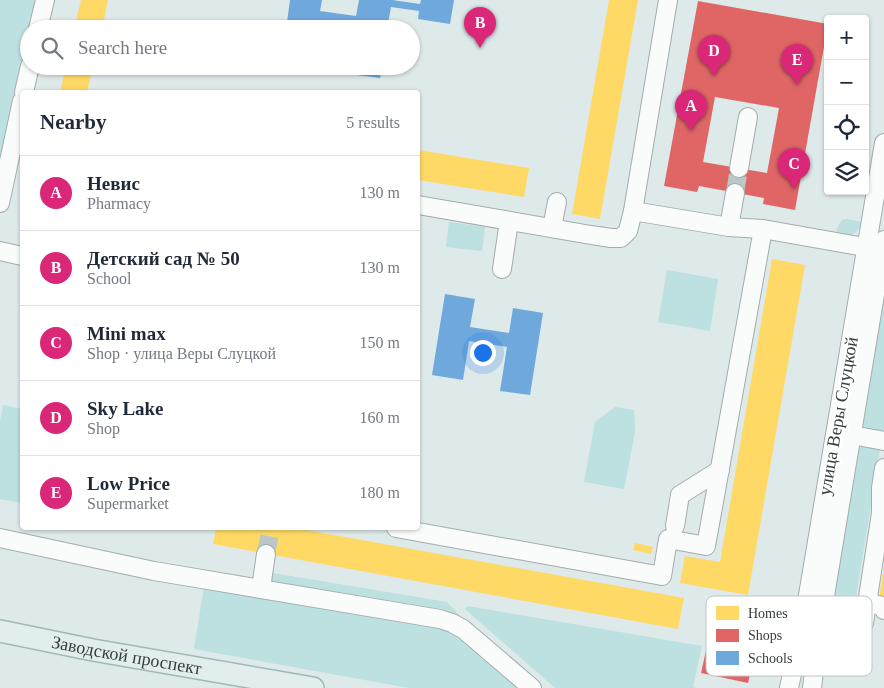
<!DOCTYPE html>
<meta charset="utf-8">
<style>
:root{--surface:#fff;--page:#f2f2f3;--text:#1f2937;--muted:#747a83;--line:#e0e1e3;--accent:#db2777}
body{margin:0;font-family:"Times New Roman",serif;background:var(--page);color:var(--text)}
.controls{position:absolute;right:15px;top:15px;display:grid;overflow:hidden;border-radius:5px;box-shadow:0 1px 4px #0004}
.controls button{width:45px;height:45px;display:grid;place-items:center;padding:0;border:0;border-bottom:1px solid var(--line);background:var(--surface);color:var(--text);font:25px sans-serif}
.you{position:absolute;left:482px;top:352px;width:18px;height:18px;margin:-12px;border:4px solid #fff;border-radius:50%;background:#1a73e8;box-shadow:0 0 0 8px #1a73e833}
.badge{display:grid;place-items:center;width:32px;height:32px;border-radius:50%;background:var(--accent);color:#fff;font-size:16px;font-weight:700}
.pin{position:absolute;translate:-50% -41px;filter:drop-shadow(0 1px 2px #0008)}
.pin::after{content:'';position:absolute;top:26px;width:18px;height:15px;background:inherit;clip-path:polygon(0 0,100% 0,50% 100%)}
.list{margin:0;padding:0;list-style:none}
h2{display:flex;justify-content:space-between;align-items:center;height:65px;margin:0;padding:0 20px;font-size:21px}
h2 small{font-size:16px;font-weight:400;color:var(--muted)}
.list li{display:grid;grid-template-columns:32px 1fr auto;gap:15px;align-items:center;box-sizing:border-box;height:75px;padding:0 20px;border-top:1px solid var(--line)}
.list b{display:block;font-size:19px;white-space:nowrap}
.list p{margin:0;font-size:16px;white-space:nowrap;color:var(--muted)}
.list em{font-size:16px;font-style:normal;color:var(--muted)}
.icon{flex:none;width:28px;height:28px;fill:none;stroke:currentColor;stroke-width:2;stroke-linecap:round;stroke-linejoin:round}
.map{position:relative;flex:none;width:884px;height:688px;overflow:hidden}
.search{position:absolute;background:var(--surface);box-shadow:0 1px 4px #0004;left:20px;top:20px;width:400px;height:55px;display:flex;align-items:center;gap:12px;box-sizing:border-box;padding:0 18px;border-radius:28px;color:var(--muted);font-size:19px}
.panel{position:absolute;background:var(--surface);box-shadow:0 1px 4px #0004;left:20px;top:90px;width:400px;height:440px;border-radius:5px}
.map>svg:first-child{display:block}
.green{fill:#bde0e0}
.homes{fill:#ffd966}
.shops{fill:#e06666;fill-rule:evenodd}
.schools{fill:#6fa8dc}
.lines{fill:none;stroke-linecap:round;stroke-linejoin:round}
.minor-tunnel{stroke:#bcc7c7;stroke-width:18;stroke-dasharray:18 9;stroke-linecap:butt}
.minor-casing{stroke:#a4acac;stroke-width:20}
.major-casing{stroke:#a1b7b8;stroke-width:24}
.minor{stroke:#fafcfc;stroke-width:18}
.major{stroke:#e2eeee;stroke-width:21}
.labels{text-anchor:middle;stroke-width:5;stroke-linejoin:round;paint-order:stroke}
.street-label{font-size:18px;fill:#353d3d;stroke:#fff}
.key{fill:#fff;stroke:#c2c5c5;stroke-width:1}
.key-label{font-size:14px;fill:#353d3d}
</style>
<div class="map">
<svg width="884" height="688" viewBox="0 0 884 688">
<rect width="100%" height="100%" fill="#dee9e9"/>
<g class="green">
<polygon points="0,0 39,0 32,29 29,29 29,45 0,170"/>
<path d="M847,219l15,3c-5,14 -12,14 -26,14l1,-8 5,-8z"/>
<polygon points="449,222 485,227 482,251 446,247"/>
<polygon points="667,270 718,279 710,331 658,322"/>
<polygon points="884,299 884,428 883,436 862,428"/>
<polygon points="3,405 22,409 22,503 0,499 0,421"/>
<polygon points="615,407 634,410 635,432 624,489 584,482 595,422"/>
<polygon points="862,447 880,449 852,622 844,631 836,633 832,622 831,615 859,448"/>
<polygon points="273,573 447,602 461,617 447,610 272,581 270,577"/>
<polygon points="204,587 435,625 454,635 518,688 409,688 194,649"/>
<polygon points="467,606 702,646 693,687 697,688 555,688 465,609"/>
</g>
<g class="homes">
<polygon points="81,0 108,0 102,29 74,29"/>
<polygon points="609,0 638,0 600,219 572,214"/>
<polygon points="66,66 93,66 87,92 60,92"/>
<polygon points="418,150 529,168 524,197 418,180"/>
<polygon points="772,259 805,265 748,595 680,583 685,556 720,562"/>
<polygon points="216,528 295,528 684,598 678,629 213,544"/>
<polygon points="635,543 653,547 651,554 633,550"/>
<polygon points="883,574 884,574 884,600 879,599"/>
</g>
<g class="shops">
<path d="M698,1l130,23 -33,186 -32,-6 1,-6 -65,-12 -2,6 -33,-6zM715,97l64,11 -12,65 -64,-11z"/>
<polygon points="707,646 754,656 748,683 701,673"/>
</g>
<g class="schools">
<polygon points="290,0 322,0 320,11 356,16 359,0 392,0 420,4 421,0 454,0 450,24 418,19 419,11 391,7 387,29 346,29 318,25 317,29 286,29"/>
<polygon points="350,66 382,66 380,78 349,74"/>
<polygon points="445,294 475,299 470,327 509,333 513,308 543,313 530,395 500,391 507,347 469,341 463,380 432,375"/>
</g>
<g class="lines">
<g class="minor-tunnel">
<polyline points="735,193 739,168"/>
<polyline points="266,554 271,528"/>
</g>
<defs>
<g id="minor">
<polyline points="38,29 45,0"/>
<polyline points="24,92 30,66"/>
<polyline points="739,168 748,117"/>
<polyline points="0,203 22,101"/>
<polyline points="418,205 585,234 611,238 621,238 628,231 633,211 668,0"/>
<polyline points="633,211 729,227 763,229 876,249"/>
<polyline points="729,227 735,193"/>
<polyline points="552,228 557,202"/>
<polyline points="0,251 22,256"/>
<polyline points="502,269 509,221"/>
<polyline points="841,433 884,441"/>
<polyline points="675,526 680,495 720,470"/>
<polyline points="396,528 662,576 668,539 706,546 763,229"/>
<polyline points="0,538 154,571 440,619 452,623 463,629 532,688"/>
<polyline points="261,588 266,554"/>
<polyline points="867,602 882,606 884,610"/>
<polyline points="864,623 881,513 881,488 884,468"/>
<polyline points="789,688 805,613 884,143"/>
<polyline points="812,688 818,638 884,240"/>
</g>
<g id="major">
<path id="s1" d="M0,631l93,19 220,38"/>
</g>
</defs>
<use href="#minor" class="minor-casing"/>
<use href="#major" class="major-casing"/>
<use href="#minor" class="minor"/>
<use href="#major" class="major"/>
</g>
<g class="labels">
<g class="street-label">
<text transform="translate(838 416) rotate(-80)" y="6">улица Веры Слуцкой</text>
<text dy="6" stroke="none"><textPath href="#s1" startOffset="129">Заводской проспект</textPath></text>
</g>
</g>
<rect x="706" y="596" width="166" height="80" rx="8" class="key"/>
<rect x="716" y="606" width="23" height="14" fill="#ffd966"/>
<rect x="716" y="629" width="23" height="13" fill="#e06666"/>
<rect x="716" y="651" width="23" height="14" fill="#6fa8dc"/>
<g class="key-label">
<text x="748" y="618">Homes</text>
<text x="748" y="640">Shops</text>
<text x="748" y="663">Schools</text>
</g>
</svg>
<div class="controls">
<button>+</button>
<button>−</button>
<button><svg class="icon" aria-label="locate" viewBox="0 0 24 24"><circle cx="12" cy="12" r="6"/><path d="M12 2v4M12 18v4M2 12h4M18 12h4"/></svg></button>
<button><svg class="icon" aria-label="layers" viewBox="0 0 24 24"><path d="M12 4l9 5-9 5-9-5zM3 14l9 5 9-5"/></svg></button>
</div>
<div class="you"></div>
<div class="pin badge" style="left:691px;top:131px">A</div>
<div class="pin badge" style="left:480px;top:48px">B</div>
<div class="pin badge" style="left:794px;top:189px">C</div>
<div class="pin badge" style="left:714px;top:76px">D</div>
<div class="pin badge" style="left:797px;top:85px">E</div>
<div class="search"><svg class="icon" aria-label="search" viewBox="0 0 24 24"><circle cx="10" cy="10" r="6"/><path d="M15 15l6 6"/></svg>Search here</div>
<section class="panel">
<h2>Nearby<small>5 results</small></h2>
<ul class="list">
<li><span class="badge">A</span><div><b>Невис</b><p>Pharmacy</p></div><em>130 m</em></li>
<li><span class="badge">B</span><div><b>Детский сад № 50</b><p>School</p></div><em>130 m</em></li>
<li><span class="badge">C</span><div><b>Mini max</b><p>Shop · улица Веры Слуцкой</p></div><em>150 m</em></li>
<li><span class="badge">D</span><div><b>Sky Lake</b><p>Shop</p></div><em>160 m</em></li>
<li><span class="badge">E</span><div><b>Low Price</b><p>Supermarket</p></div><em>180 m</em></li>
</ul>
</section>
</div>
